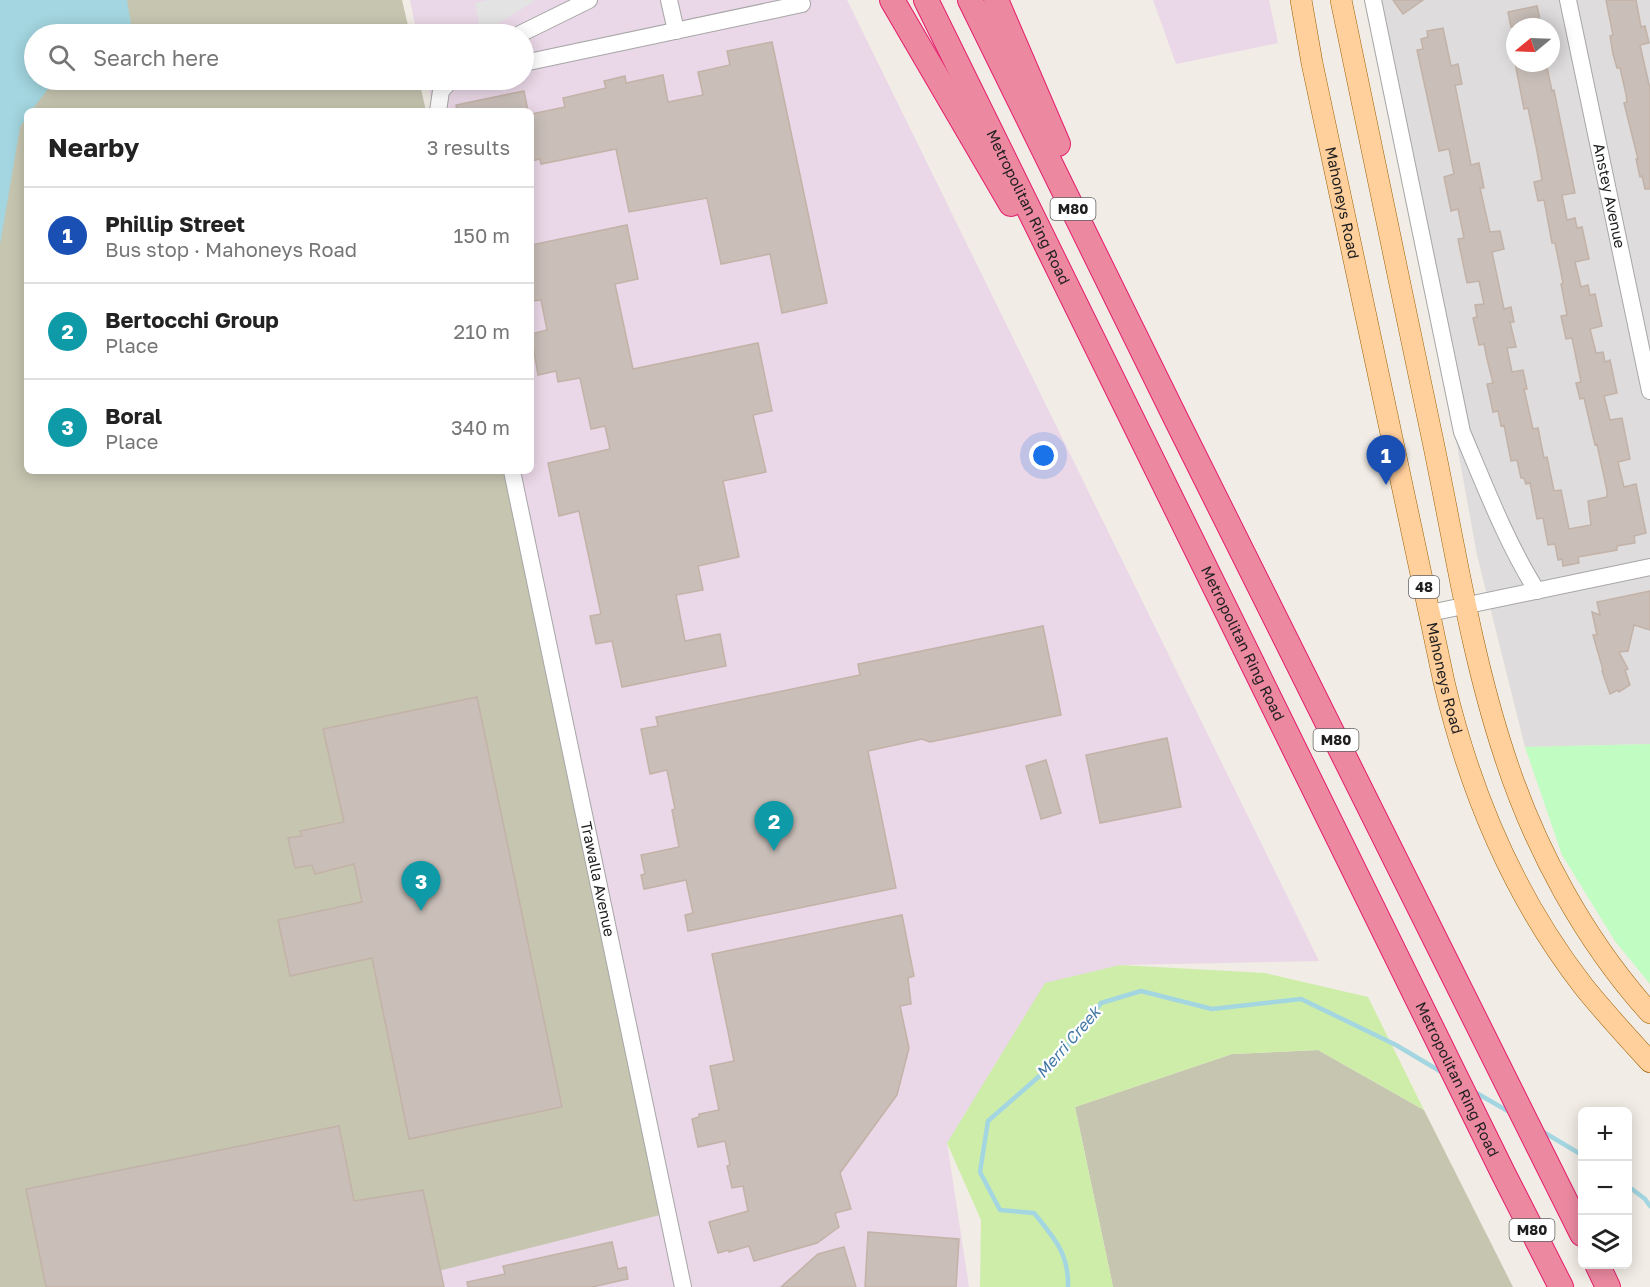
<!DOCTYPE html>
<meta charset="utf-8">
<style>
:root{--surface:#fff;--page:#f6f6f6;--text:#222;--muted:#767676;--line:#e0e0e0;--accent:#0f766e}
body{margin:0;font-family:"Golos Text",sans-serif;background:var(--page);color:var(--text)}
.controls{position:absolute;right:18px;bottom:18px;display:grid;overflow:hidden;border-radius:9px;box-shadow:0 3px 15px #0003}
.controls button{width:54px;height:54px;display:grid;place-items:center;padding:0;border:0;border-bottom:2px solid var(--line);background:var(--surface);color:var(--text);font:30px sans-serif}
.compass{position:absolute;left:1506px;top:18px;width:54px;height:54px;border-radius:50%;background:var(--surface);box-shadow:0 3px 15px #0003;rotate:251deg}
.you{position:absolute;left:1044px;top:456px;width:21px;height:21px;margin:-15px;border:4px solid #fff;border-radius:50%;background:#1a73e8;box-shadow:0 0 0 9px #1a73e833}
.badge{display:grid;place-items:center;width:39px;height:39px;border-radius:50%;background:var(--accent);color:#fff;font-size:20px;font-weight:700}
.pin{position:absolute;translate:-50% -50px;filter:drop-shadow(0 2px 3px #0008)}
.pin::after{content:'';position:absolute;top:32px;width:21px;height:18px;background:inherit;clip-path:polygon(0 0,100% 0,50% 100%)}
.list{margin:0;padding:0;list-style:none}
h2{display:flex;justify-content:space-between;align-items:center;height:78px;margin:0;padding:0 24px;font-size:26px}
h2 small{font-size:20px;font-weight:400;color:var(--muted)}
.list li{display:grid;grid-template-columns:39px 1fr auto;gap:18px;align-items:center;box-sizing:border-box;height:96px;padding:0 24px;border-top:2px solid var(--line)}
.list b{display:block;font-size:22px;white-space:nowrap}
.list p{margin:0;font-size:20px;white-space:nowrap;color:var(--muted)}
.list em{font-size:20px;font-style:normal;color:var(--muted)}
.icon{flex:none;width:33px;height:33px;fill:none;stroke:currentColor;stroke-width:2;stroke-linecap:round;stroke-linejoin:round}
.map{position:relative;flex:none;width:1650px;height:1287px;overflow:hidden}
.search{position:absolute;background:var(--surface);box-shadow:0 3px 15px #0003;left:24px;top:24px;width:510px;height:66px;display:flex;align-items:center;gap:15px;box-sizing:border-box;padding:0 21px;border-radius:33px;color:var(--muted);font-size:22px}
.panel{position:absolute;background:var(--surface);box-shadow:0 3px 15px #0003;left:24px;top:108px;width:510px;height:366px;border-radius:9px}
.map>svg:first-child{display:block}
.residential{fill:#dedcdc;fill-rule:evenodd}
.industrial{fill:#ead7e7}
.construction{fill:#c6c5b0}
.grass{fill:#ceeda9}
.park{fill:#c1fcc2}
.parking{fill:#e3e3e3}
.water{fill:#a3d6e0}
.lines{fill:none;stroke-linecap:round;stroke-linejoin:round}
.stream{stroke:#a3d6e0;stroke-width:4.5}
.building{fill:#c9beb8;stroke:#c3b2a7;stroke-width:1.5}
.minor-casing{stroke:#a6a6a6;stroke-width:18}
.major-casing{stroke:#9b5f00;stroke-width:22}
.highway-casing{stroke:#e51c6b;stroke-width:26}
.minor{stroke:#fff;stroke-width:16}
.major{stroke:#ffcf9c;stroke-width:21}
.highway{stroke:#ec89a1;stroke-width:24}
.labels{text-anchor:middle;stroke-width:4.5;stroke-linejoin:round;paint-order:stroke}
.shield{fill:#fff;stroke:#626262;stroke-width:1.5}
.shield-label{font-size:14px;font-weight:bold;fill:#1f1f1f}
.street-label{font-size:15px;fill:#1f1f1f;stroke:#fff}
.water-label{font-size:16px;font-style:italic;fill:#4178a5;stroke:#fff}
</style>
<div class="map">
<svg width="1650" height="1287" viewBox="0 0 1650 1287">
<rect width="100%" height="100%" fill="#f1ece5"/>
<path class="residential" d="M1376,0h274v744l-125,3 -48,-192zM1515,27h36v36h-36z"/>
<g class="industrial">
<polygon points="410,0 847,0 1319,961 1120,965 947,1143 969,1287 362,1287 510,471 531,471 531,111 434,111 427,80 524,80 524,34 417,34"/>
<polygon points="1153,0 1269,0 1278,43 1176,64"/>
</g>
<g class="construction">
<polygon points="0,0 402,0 410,34 34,34 34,80 419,80 426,111 27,111 27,471 505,471 668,1213 375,1287 0,1287"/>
<polygon points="1318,1050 1424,1110 1513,1287 1113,1287 1075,1107 1232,1054"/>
</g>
<polygon class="grass" points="1120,965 1265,973 1368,997 1424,1110 1318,1050 1232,1054 1075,1107 1113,1287 980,1287 981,1220 947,1143 1045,983"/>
<polygon class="park" points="1650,744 1650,984 1615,941 1562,855 1525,747"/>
<polygon class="parking" points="488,0 535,0 535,1 481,34 475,3"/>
<polygon class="water" points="0,0 127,0 132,30 121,34 34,34 34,80 55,80 31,111 27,111 27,117 20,127 0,245"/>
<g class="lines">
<g class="stream">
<polyline points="1473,1091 1513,1114"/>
<polyline points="1540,1130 1582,1155"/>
<polyline points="1628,1186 1645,1199 1650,1206"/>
<path d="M1068,1287c1,-34 -14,-49 -34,-74l-34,-3 -20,-38 8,-51 64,-56 49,-62 40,-12 71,18 89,-10 95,46 47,28"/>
</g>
</g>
<g class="building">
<polygon points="1393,0 1423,0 1403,14"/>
<polygon points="1606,0 1636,0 1641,27 1645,26 1649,43 1640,45 1650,89 1650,189 1645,189 1642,176 1640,177 1636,159 1638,159 1624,103 1627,102 1626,94 1620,68 1617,68 1613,54 1610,36 1613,35"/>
<polygon points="1537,6 1540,20 1536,21 1538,27 1511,27 1508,12"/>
<polygon points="1443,28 1451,66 1458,64 1462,84 1455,85 1471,165 1479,163 1484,188 1480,188 1490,232 1500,231 1504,249 1492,252 1504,309 1511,307 1514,322 1510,322 1516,347 1507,348 1512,372 1523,370 1527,389 1524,389 1533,429 1538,428 1544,458 1547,457 1554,491 1561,490 1569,529 1591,525 1588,501 1607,497 1607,491 1597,444 1595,445 1584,398 1580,399 1576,383 1581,382 1572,338 1566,339 1561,316 1567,315 1561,284 1563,283 1555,243 1552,243 1544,200 1538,201 1534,182 1542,180 1537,151 1528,108 1524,109 1515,63 1546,63 1552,91 1554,90 1575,193 1562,195 1567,220 1575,218 1577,228 1582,227 1589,259 1575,262 1581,287 1588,285 1590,295 1595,294 1602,326 1590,329 1596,353 1603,352 1605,362 1610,360 1617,393 1604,396 1610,420 1622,418 1630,459 1618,462 1624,487 1636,484 1646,533 1634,536 1635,543 1617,546 1617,550 1578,557 1579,563 1563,566 1562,559 1558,560 1555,544 1548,545 1543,518 1537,519 1530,483 1526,484 1524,478 1521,478 1517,460 1511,461 1504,425 1501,426 1498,411 1493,412 1487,384 1493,383 1487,359 1484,344 1479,345 1473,318 1477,317 1475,305 1484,304 1479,281 1467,283 1458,239 1464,238 1458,209 1451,211 1444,177 1454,174 1449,149 1439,151 1417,50 1423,49 1421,39 1428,37 1427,31"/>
<polygon points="772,42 827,303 782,313 770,254 721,264 707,198 629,212 616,149 541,164 540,159 531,161 531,114 565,107 563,98 606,88 604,81 625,76 626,83 663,75 668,102 703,95 698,72 730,65 727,51"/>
<polygon points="524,91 528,111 457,111 456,105"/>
<polygon points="627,225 638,279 615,284 633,369 758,343 772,411 753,415 766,472 723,481 739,557 698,566 703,590 676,595 685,641 720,634 726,666 622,687 612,641 596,644 590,616 601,614 579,511 559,516 548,463 610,449 605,426 591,429 580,378 558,382 556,371 538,375 531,334 547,330 541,300 533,301 531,294 531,245"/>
<polygon points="1650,591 1650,630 1634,625 1628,651 1619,652 1628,669 1625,670 1630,685 1619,692 1618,690 1610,694 1602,671 1603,670 1593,635 1597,635 1592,612 1600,615 1597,602"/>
<polygon points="1043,626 1061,715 930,742 922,739 868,751 896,888 688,931 685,915 693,913 686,880 644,889 641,875 645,874 641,855 679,847 672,810 675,809 667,770 650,774 641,729 658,726 656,717 860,675 858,664"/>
<polygon points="477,697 562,1107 409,1139 372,958 290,976 278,920 362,902 354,864 315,874 312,865 295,868 288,838 302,836 300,831 344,822 323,729"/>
<polygon points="1167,738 1181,807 1100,823 1086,755"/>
<polygon points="1046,760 1061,813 1041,819 1026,766"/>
<polygon points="902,915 914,976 908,978 911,1004 900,1006 909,1048 897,1095 840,1173 851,1209 835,1213 839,1227 817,1243 754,1261 749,1246 729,1252 729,1250 718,1253 709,1222 748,1211 743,1186 732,1188 727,1166 730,1165 725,1141 698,1147 692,1119 699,1117 699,1114 719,1110 710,1066 734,1061 712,954"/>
<polygon points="339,1126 354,1201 423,1190 444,1287 46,1287 26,1189"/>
<polygon points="868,1232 959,1239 956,1287 865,1287"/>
<polygon points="612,1242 618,1269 626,1267 628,1279 592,1287 468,1287 467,1282 505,1274 503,1266"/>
<polygon points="844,1247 856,1287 781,1287 818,1254"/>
</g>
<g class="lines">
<defs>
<g id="minor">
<polyline points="669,0 676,31"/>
<path d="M1373,0l89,432c22,52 45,112 75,159"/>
<path id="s1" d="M1568,0l82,391"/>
<polyline points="520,34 589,0"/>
<polyline points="524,63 802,4"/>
<polyline points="438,111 441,91 451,80"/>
<path id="s2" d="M512,471l171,816"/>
<polyline points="1430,613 1650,567"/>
</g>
<g id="major">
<path id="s3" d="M1301,0l11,63 132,619c26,110 70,215 140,305 21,26 43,50 66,75"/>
<path d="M1341,0c29,144 60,288 90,432 23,108 39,220 74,325 30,92 80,184 145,256"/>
</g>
<g id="highway">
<polyline points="892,0 1011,204"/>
<path id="s4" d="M926,0l577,1173 58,114"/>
<polyline points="970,0 1176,419 1582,1234"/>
<polyline points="996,0 1058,144"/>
<polyline points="1597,1264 1608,1287"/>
</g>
</defs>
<use href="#minor" class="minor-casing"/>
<use href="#major" class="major-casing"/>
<use href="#highway" class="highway-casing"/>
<use href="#minor" class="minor"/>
<use href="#major" class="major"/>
<use href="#highway" class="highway"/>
</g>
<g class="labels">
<g class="shield">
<rect x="1050.5" y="198" width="45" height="22" rx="4.5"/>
<rect x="1409" y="576" width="30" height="22" rx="4.5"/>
<rect x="1313.5" y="729" width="45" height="22" rx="4.5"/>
<rect x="1509.5" y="1219" width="45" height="22" rx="4.5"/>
</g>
<g class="shield-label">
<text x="1073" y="214">M80</text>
<text x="1424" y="592">48</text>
<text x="1336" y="745">M80</text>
<text x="1532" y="1235">M80</text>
</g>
<g class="street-label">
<text dy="5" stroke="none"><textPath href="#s1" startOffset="200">Anstey Avenue</textPath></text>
<text dy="5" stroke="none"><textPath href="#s3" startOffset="207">Mahoneys Road</textPath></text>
<text dy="5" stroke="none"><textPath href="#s4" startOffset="231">Metropolitan Ring Road</textPath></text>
<text dy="5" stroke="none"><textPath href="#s4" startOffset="717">Metropolitan Ring Road</textPath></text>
<text dy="5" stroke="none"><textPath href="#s3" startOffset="693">Mahoneys Road</textPath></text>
<text dy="5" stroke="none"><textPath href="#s2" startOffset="417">Trawalla Avenue</textPath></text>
<text dy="5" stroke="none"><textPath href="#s4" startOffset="1203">Metropolitan Ring Road</textPath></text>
</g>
<g class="water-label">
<text transform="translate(1068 1042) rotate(-49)" y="6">Merri Creek</text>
</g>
</g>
</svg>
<div class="controls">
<button>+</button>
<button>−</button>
<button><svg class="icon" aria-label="layers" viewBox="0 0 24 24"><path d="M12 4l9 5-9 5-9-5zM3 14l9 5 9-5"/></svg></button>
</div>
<svg class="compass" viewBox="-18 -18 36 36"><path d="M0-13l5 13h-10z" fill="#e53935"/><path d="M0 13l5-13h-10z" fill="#767676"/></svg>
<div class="you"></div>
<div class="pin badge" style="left:1386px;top:485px;background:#1a4fb4">1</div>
<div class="pin badge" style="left:774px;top:851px;background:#0f9aa8">2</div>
<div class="pin badge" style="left:421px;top:911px;background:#0f9aa8">3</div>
<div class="search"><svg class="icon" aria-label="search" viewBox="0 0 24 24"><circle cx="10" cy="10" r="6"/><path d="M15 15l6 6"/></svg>Search here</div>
<section class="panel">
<h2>Nearby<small>3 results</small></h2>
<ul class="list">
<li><span class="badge" style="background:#1a4fb4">1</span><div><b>Phillip Street</b><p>Bus stop · Mahoneys Road</p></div><em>150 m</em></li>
<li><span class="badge" style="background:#0f9aa8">2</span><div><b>Bertocchi Group</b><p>Place</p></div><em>210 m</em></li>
<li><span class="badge" style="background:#0f9aa8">3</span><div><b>Boral</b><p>Place</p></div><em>340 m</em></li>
</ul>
</section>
</div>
